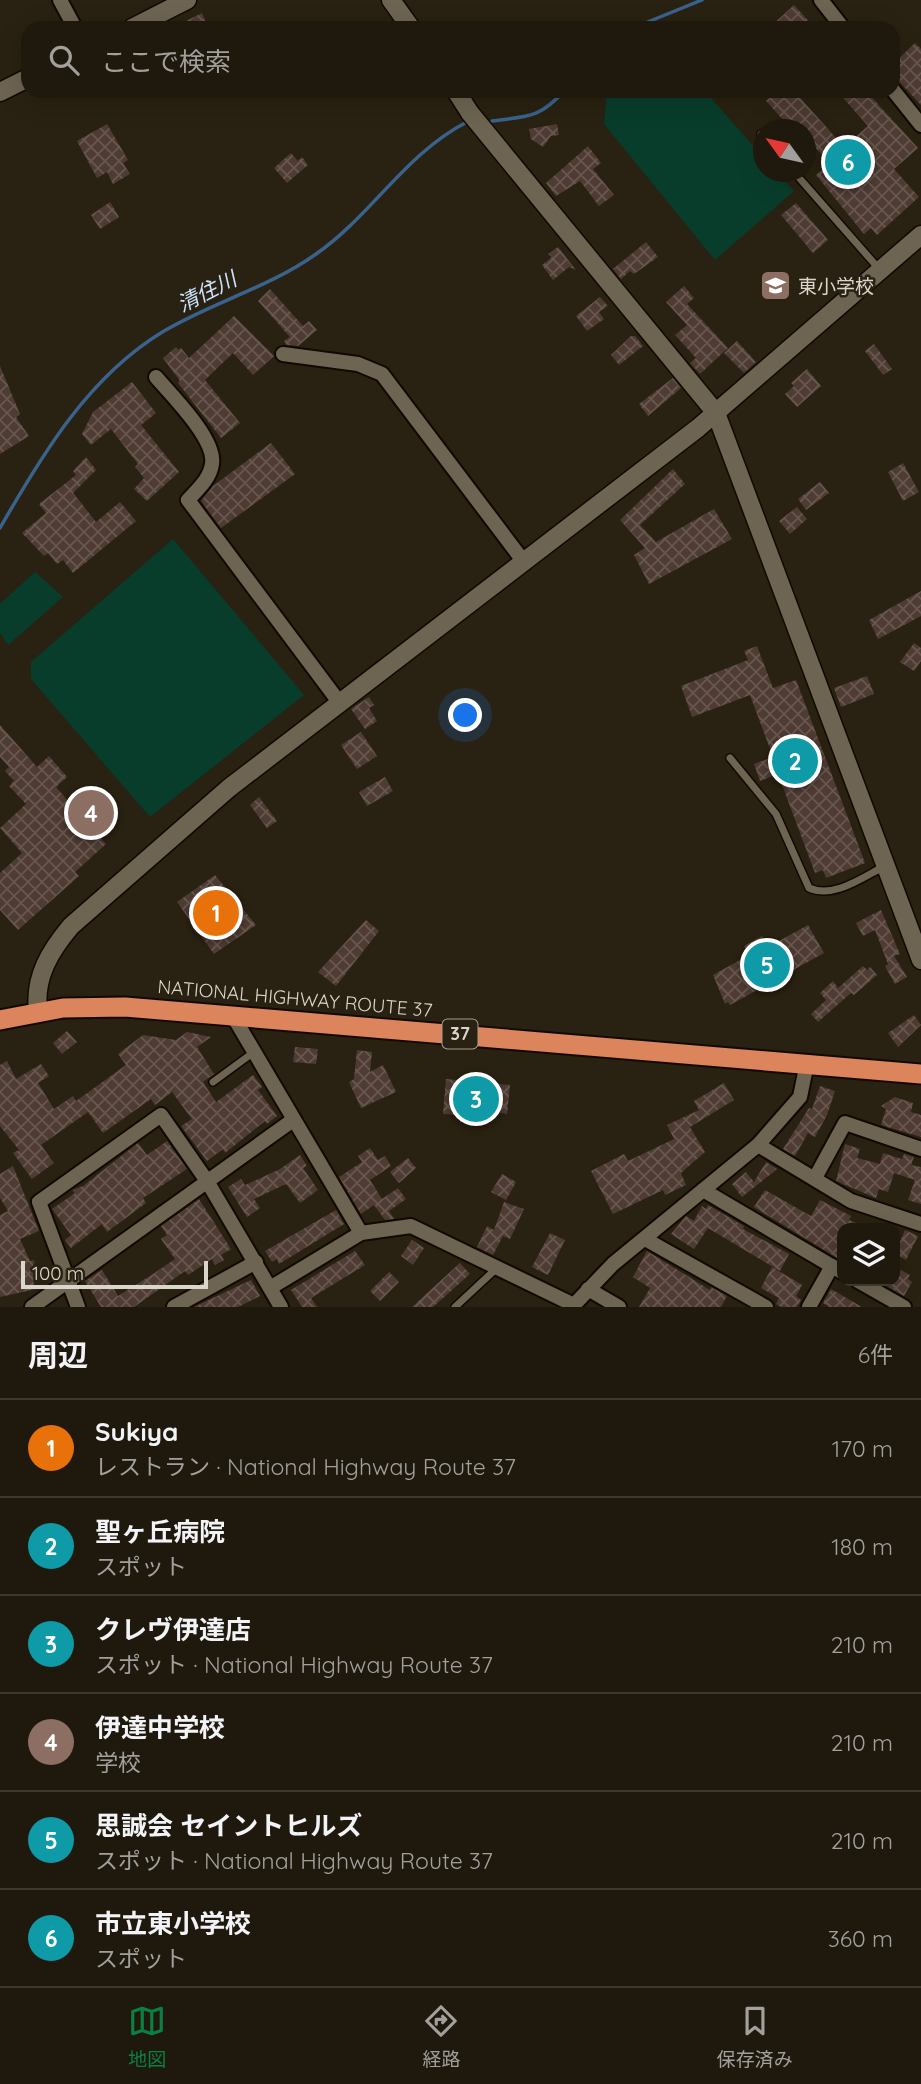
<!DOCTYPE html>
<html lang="ja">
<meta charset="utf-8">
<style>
:root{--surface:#1f190d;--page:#2c261b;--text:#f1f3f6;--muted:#a1a09d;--line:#3c382e;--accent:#0b8043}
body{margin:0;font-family:Quicksand,"Noto Sans JP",sans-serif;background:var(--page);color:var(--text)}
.controls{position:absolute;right:21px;bottom:21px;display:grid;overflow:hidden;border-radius:14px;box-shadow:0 7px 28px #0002}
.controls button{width:63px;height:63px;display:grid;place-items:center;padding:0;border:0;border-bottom:2px solid var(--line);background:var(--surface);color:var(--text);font:35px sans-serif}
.compass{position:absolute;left:753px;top:119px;width:63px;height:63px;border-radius:50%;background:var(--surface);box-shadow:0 7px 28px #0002;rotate:303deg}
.scale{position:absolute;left:21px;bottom:18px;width:187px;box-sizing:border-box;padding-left:7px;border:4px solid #dbd6cb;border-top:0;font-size:19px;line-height:24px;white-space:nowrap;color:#dbd6cb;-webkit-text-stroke:5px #292111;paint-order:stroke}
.you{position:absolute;left:466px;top:716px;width:24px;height:24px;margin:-18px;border:5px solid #fff;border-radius:50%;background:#1a73e8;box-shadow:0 0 0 10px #1a73e833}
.badge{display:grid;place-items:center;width:46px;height:46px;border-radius:50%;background:var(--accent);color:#fff;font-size:23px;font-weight:700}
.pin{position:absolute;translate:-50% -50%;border:4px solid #fff;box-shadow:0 2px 7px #0006}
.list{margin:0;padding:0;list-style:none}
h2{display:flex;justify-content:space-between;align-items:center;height:91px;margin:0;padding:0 28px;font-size:30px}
h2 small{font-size:23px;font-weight:400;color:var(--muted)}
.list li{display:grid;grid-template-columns:46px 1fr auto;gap:21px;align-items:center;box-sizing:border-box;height:98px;padding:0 28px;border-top:2px solid var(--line)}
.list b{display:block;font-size:26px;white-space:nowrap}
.list p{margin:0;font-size:23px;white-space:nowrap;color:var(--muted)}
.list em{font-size:23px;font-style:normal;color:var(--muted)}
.icon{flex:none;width:38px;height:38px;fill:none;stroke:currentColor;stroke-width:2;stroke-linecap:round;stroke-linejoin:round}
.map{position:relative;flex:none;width:921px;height:1307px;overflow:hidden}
.search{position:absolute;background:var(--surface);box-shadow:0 7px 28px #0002;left:21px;right:21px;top:21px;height:77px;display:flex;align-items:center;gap:18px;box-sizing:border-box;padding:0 24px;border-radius:21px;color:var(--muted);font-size:26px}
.sheet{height:679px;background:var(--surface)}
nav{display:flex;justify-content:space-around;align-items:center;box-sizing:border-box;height:98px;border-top:2px solid var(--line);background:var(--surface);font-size:19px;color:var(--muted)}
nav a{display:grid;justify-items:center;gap:4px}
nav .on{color:var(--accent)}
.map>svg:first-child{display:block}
.garden{fill:#093d2b}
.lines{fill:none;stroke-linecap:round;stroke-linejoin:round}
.stream{stroke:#39628c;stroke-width:3.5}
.building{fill:url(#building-cross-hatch)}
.service-casing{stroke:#120a00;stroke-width:10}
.minor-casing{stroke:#120a00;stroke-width:18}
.tertiary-casing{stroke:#120a00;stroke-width:21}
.trunk-casing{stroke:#120a00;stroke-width:23}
.service{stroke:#6d6452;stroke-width:7}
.minor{stroke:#6d6452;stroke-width:14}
.tertiary{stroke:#6d6452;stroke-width:18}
.trunk{stroke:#dc845c;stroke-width:19}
.labels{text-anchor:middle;stroke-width:5;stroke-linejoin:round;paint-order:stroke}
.shield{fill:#292111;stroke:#a6a093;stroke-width:2}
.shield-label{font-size:18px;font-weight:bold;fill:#dbd6cb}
.poi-label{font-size:19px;fill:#dbd6cb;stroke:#292111;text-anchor:start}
.street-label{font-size:19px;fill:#dbd6cb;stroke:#292111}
.water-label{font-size:21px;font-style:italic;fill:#cce4ff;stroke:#292111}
</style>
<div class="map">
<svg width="921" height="1307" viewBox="0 0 921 1307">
<defs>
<pattern id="building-cross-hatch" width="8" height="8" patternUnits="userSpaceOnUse" patternTransform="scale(1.75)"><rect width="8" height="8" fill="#4e3b33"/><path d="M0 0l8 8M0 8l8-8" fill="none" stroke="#67574f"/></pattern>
</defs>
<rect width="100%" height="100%" fill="#292111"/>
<g class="garden">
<polygon points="607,91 705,91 763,157 764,172 777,172 794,191 715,260 604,124"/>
<polygon points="173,539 304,695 150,817 31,679 31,662"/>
<polygon points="35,572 63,597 8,645 0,633 0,604"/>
</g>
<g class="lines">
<g class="stream">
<polyline points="633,28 702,0"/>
<path d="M492,121c35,-5 47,-2 72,-30"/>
<path d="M0,528c43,-75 89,-152 164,-197 49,-29 106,-44 152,-77 55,-38 90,-101 151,-132"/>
</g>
</g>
<g class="building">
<polygon points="794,5 815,28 769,28"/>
<polygon points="202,13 208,28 172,28"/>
<polygon points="915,43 921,49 921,105 893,75 893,64"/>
<polygon points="777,91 794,91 844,147 868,126 837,91 866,91 918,148 894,169 919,197 877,235 871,228 864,234 816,175 829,163 806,137 806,130 799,130 791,120 787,124 766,101"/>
<polygon points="107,124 128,160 123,163 130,174 113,184 107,172 97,178 77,141"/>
<polygon points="557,124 559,135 551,136 543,147 531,139 529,129"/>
<polygon points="588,146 601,163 593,169 614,195 599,206 580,181 556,196 546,183"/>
<polygon points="291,153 298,161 302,157 308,165 287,183 274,168"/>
<polygon points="110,202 119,217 100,229 91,215"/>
<polygon points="796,203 828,240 813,253 781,215"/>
<polygon points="646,242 658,257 634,274 630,271 621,279 613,269"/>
<polygon points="558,247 576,270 569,267 553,280 542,265 552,257 548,254"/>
<polygon points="684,286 694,298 687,304 728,348 700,374 690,363 696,358 675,335 687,325 666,302"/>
<polygon points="270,289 303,326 309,321 317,330 298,346 287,345 284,341 290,337 258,301"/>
<polygon points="600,297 608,306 599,312 604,319 587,331 576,316"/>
<polygon points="234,316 274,356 253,375 233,353 205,380 240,423 221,438 178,383 180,381 163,358 176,347 179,350 181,348 189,358"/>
<polygon points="631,336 635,336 643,346 619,365 611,355"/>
<polygon points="737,341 756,362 744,373 724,353"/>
<polygon points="874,344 892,369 883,375 865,351"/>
<polygon points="0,366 20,414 16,417 29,436 0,454"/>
<polygon points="807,369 821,386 797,407 785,394 794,386 791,383"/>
<polygon points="673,378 681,388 648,416 639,404"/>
<polygon points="132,382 156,413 141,425 179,472 147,501 134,489 144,478 135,467 138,464 111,429 91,445 82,434 93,412"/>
<polygon points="271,443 295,474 221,528 201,501 213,486"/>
<polygon points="86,457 96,470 73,493 82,504 96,522 120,502 136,521 73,573 63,560 57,564 48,553 44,556 22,533 46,513 39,504 76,475 73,471"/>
<polygon points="903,463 919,492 903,501 888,472"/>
<polygon points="673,469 685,484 640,525 656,542 714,509 732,539 649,584 634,555 645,548 620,520"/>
<polygon points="820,482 829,493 806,510 798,499"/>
<polygon points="797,507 807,519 790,534 779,521"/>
<polygon points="921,591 921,616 878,639 869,620"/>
<polygon points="914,643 921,648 921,661 914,671 900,662"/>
<polygon points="757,646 773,688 796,680 865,863 826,878 823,870 815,873 778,774 760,781 754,764 773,757 750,695 692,717 681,686 748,660 744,651"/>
<polygon points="867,676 874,694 841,707 834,688"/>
<polygon points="369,697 374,705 369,708 377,721 365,729 351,709"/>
<polygon points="0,725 37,767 49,756 67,777 56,787 106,844 75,872 79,876 18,930 0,910 0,873 22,853 0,828 26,804 9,786 14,781 5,771 9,767 0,757"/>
<polygon points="361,732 377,756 357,769 341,745"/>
<polygon points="385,777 393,791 367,806 359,792"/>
<polygon points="259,797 277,821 267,828 250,805"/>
<polygon points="215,875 256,925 214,954 177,902"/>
<polygon points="881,910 900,954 894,956 907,977 895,984 885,966 888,964 875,930 863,936 856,923"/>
<polygon points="366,920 379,931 336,986 318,972"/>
<polygon points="808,925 824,953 730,1005 728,1002 725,1004 713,975 749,955 744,946 762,936 768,947"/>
<polygon points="863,966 867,970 870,967 877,975 854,995 851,993 818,1022 811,1014 826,1000 820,993 833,981 838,988"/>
<polygon points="914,1015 921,1025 898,1047 888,1033"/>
<polygon points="67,1031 77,1042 62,1054 53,1043"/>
<polygon points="187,1032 211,1037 197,1047 214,1074 203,1082 216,1102 253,1075 262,1087 258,1090 277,1116 267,1124 265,1121 225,1153 223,1149 207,1161 181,1126 192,1119 172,1092 155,1105 151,1099 103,1133 88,1112 41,1145 54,1163 32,1179 13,1153 19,1150 0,1126 0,1065 7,1061 16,1079 41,1064 49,1076 38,1083 54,1109 73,1096 76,1101 126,1065 118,1054 143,1035 176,1040"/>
<polygon points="295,1047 318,1049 316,1064 293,1062"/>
<polygon points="357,1050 372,1052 370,1072 383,1065 396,1092 361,1108 349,1082 354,1079"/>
<polygon points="446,1079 510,1085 507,1114 494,1112 494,1118 472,1116 472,1123 460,1122 461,1115 443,1114"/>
<polygon points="724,1083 734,1100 690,1127 705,1152 681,1173 686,1185 665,1195 663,1190 613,1214 591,1171 624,1154 628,1161 674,1139 667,1125 699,1110 694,1101"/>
<polygon points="820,1086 835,1091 827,1115 815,1137 808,1133 795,1156 783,1149 809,1108 812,1109"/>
<polygon points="895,1097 913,1103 911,1112 921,1115 921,1137 881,1125 886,1109 881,1106"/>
<polygon points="167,1141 187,1169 143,1198 146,1203 107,1232 102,1224 71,1248 65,1240 71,1235 52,1209 75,1193 72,1190 83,1186 138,1143 147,1155"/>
<polygon points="845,1144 860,1149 857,1158 880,1164 883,1153 902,1159 904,1154 914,1157 911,1165 921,1167 921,1204 908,1200 915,1180 894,1173 888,1192 879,1189 876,1198 836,1181"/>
<polygon points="370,1148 378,1160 385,1156 391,1166 370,1180 382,1199 398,1188 406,1199 389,1211 394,1219 385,1220 374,1205 361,1214 339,1177 362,1162 358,1156"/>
<polygon points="300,1155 307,1166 303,1168 318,1190 300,1203 286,1184 254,1199 260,1208 247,1217 228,1187 241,1179 245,1185 280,1169"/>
<polygon points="408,1158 416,1168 399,1183 390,1172"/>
<polygon points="766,1162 777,1169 742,1197 732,1184 746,1172 754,1182"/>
<polygon points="13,1166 39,1231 20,1239 30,1261 34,1260 40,1279 33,1281 36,1289 0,1297 0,1215 8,1211 0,1198 0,1174"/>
<polygon points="502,1174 516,1182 506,1200 491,1192"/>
<polygon points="765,1190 811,1216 820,1200 851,1216 849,1220 869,1228 842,1228 842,1261 754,1207"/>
<polygon points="199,1199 231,1249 221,1255 224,1260 215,1265 212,1259 188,1275 185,1271 134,1307 101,1307 85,1281 102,1270 118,1296 153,1274 175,1259 161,1239 167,1235 161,1226"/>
<polygon points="504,1202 524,1209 510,1239 503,1236 493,1255 477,1247 487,1226 494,1230"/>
<polygon points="708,1205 744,1226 743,1229 789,1254 780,1271 708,1228 694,1249 671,1234 686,1216 694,1221 702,1206 706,1209"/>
<polygon points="336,1210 344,1224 279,1264 277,1259 272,1262 265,1251"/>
<polygon points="905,1230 918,1236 906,1260 895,1254"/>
<polygon points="550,1233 565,1240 548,1275 532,1267"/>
<polygon points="412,1240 424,1248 413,1265 401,1256"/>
<polygon points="355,1251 365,1265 311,1298 317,1307 302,1307 291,1290"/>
<polygon points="647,1251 710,1290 711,1287 727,1296 721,1307 639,1307 650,1288 633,1277"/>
<polygon points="460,1263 470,1274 433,1307 412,1307"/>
<polygon points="772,1267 802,1285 796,1296 801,1300 797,1307 781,1307 776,1304 779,1298 761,1288"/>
<polygon points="901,1270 910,1275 908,1279 912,1282 904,1296 878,1281 895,1281"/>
<polygon points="389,1272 399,1282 380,1301 370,1291"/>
<polygon points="251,1280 260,1296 238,1307 194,1307"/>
<polygon points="831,1289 862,1307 829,1307 823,1303"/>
</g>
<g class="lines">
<defs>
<g id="service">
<polyline points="761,134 764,137"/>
<polyline points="794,172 880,270"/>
<path d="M730,758l46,56 33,74c25,11 54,-11 76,-22"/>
<polyline points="213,1082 254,1052"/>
<polyline points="455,1307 498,1267"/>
</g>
<g id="minor">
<polyline points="60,0 75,28"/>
<polyline points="821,0 843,28"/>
<polyline points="893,90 921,125"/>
<polyline points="283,354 358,364 382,374 524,562"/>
<path d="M156,377c16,19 60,62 56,87 -2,15 -15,26 -24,36l151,202"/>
<polyline points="233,1016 361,1233"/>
<polyline points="758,1145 851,1201 921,1224"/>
<polyline points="815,1178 845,1123 921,1149"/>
<polyline points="703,1190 842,1272"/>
<polyline points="645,1239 766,1307"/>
<polyline points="858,1281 904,1307"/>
<polyline points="270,1288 361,1233 411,1226 574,1305"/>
<polyline points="588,1289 619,1307"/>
<polyline points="32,1307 293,1120"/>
<polyline points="78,1307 39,1202 161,1115 207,1181 281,1307"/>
<polyline points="174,1307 256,1262"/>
<polyline points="572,1307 613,1264 758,1145 800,1097 807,1063"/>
<polyline points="809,1307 832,1266"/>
</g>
<g id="tertiary">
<polyline points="391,0 411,28"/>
<polyline points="132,28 187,0"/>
<polyline points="456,91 470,113 716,413 921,960"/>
<polyline points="0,92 28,78"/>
<path d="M38,1011c-4,-34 12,-60 33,-85l158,-138 469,-360 223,-193"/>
</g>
<polyline id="trunk" points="0,1020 63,1008 125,1007 921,1074"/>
</defs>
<use href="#service" class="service-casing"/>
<use href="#minor" class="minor-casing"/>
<use href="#tertiary" class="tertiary-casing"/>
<use href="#trunk" class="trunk-casing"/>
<use href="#service" class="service"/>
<use href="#minor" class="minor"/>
<use href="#tertiary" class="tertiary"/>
<use href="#trunk" class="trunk"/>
</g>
<defs>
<symbol id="school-square" viewBox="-11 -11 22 22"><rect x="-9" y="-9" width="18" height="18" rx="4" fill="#8d6e63" stroke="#292111"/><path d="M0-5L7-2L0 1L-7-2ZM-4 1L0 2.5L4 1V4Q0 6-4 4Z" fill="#fff"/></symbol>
</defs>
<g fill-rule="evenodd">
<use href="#school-square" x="758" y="268" width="35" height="35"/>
</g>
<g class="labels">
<rect class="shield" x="442.5" y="1019.5" width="35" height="29" rx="5"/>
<g class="shield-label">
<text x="460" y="1040">37</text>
</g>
<g class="poi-label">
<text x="798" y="293">東小学校</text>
</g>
<g class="street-label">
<text transform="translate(295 998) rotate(5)" y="7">NATIONAL HIGHWAY ROUTE 37</text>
</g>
<g class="water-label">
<text transform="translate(207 292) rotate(-27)" y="7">清住川</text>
</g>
</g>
</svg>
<div class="controls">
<button><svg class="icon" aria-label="layers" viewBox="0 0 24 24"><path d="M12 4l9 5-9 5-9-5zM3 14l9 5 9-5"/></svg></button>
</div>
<svg class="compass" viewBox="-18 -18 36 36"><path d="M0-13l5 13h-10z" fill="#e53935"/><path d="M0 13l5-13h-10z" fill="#a1a09d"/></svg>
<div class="scale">100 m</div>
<div class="you"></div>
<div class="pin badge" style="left:216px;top:913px;background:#e8710a">1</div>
<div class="pin badge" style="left:795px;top:761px;background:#0f9aa8">2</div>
<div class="pin badge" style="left:476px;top:1099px;background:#0f9aa8">3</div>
<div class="pin badge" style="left:91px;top:813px;background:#8d6e63">4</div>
<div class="pin badge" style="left:767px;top:965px;background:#0f9aa8">5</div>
<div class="pin badge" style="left:848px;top:162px;background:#0f9aa8">6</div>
<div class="search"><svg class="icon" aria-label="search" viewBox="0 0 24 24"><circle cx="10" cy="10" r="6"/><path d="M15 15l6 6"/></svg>ここで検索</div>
</div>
<section class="sheet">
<h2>周辺<small>6件</small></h2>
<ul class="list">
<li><span class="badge" style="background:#e8710a">1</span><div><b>Sukiya</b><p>レストラン · National Highway Route 37</p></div><em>170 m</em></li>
<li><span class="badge" style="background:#0f9aa8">2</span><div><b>聖ヶ丘病院</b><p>スポット</p></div><em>180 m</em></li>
<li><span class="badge" style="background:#0f9aa8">3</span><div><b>クレヴ伊達店</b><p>スポット · National Highway Route 37</p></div><em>210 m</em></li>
<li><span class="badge" style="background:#8d6e63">4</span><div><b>伊達中学校</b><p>学校</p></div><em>210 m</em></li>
<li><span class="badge" style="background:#0f9aa8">5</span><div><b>思誠会 セイントヒルズ</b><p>スポット · National Highway Route 37</p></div><em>210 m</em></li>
<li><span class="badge" style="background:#0f9aa8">6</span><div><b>市立東小学校</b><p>スポット</p></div><em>360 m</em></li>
</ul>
</section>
<nav>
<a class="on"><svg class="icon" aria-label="map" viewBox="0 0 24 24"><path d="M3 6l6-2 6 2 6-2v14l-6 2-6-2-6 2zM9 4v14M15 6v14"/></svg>地図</a>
<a><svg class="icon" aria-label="directions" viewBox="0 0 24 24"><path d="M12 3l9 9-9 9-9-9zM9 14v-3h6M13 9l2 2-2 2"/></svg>経路</a>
<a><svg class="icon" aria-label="saved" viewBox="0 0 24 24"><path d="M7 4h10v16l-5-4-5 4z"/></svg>保存済み</a>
</nav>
